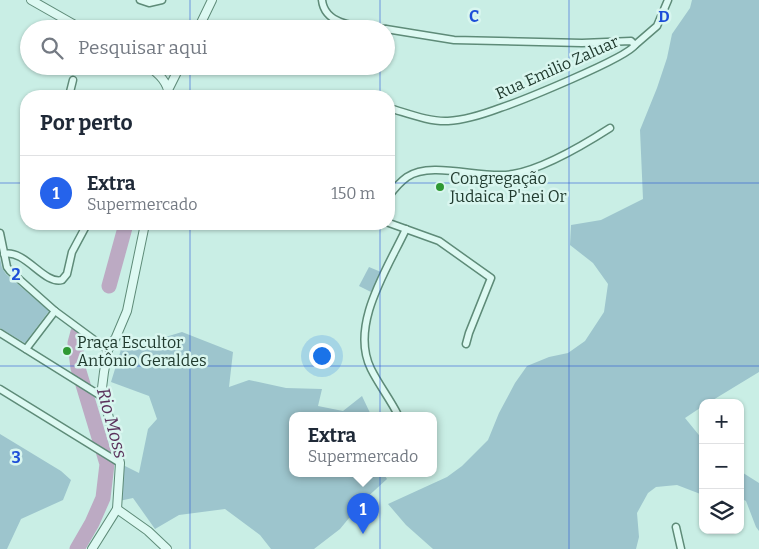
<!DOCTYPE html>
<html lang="pt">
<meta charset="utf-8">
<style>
:root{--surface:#fff;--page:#f2f2f3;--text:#1f2937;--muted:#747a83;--line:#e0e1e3;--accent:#2563eb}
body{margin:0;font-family:Bitter,serif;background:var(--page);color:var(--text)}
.controls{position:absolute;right:15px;bottom:15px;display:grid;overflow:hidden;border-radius:10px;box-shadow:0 1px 4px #0004}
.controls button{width:45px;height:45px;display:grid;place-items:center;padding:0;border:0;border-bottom:1px solid var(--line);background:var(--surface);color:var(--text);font:25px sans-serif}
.you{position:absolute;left:321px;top:355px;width:18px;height:18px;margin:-12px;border:4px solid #fff;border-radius:50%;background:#1a73e8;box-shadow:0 0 0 8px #1a73e833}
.badge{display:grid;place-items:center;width:32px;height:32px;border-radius:50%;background:var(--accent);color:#fff;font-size:16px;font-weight:700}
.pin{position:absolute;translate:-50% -41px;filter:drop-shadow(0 1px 2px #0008)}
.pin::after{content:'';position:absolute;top:26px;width:18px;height:15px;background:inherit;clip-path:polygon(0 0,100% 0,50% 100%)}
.popup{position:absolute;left:289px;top:412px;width:148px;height:65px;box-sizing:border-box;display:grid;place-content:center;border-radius:10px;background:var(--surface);filter:drop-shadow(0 1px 4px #0005);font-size:16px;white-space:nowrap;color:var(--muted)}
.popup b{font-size:19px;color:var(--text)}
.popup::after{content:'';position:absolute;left:50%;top:100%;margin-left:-10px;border:10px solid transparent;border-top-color:var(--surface)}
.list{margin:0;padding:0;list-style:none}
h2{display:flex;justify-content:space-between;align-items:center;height:65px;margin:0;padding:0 20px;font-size:21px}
h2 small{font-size:16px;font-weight:400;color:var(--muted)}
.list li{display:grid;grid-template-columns:32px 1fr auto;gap:15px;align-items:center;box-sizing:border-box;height:75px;padding:0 20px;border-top:1px solid var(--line)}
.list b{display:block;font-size:19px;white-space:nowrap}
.list p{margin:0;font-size:16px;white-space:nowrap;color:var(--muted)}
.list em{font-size:16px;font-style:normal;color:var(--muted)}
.icon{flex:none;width:28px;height:28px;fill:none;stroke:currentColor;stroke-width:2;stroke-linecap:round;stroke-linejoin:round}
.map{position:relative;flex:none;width:759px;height:549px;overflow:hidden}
.search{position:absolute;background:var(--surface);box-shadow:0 1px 4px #0004;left:20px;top:20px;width:375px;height:55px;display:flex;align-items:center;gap:12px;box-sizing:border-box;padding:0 18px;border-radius:28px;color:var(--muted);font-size:19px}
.panel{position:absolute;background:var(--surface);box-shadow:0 1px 4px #0004;left:20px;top:90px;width:375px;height:140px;border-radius:20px}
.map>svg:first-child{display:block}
.green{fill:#9dc5cd}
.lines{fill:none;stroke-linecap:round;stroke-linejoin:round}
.river{stroke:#bcaac3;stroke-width:15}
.minor-casing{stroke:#5e8b78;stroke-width:9}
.tertiary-casing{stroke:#5e8b78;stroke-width:10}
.minor{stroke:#ddf9f2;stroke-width:6}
.tertiary{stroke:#ddf9f2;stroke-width:8}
.grid{fill:none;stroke:#1d4ed8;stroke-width:1;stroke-opacity:0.55}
.poi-dot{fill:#2f9933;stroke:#d9f6ef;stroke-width:2}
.labels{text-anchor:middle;stroke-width:5;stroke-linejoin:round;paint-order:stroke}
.street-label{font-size:16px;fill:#213b2f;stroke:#d9f6ef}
.poi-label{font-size:16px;fill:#213b2f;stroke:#d9f6ef;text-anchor:start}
.water-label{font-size:18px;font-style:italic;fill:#5a315b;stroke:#d9f6ef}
.grid-label{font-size:16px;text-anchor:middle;font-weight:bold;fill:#1d4ed8;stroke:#d9f6ef;stroke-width:5;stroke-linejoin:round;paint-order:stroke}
</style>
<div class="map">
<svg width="759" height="549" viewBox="0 0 759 549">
<rect width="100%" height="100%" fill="#c9eee5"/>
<g class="green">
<polygon points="692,0 759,0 759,372 708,403 703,403 703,406 685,418 703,440 703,495 677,485 656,487 648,493 637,513 639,537 636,549 433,549 406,525 388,504 447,477 462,466 488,440 499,413 515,383 527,366 549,357 568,353 585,341 604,312 608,284 593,263 570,245 571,225 601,220 643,199 640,130 657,88 667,58 672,34 690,8"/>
<polygon points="0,258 2,268 6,274 49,311 25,343 0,328"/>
<polygon points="369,267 381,272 371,292 359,286"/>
<polygon points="182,332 233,352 229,387 249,380 286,388 322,389 318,406 343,411 362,396 371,415 293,415 293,473 383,473 387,479 363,501 340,529 314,549 271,549 260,535 225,509 179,515 155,529 133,498 119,501 121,464 139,473 148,429 157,419 149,396 111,382 123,343 142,344"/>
<polygon points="0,434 61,471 71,480 63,500 21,519 7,549 0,549"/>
<polygon points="740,471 759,483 759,531 756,527 746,501 740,498"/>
</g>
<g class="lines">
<g class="river">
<polyline points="109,286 126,224"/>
<polyline points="77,549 92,523 103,498 107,464 78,368 75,343 78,332"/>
</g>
<defs>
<g id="minor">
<polyline points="140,0 149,3 162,0"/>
<path d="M322,0c3,28 41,26 63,29"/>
<path d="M386,29l68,11 128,3 49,-2 4,4c-8,13 -114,56 -135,63 -16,6 -35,12 -52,13 -19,1 -41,-8 -59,-13"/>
<polyline points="635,45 657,26 668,0"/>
<polyline points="69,96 73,80"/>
<path d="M389,196c5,-7 11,-14 18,-19 25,-17 76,3 106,-3 29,-5 72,-30 97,-46"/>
<polyline points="389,223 439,241 491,278 469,333 466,344"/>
<polyline points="0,233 7,267 10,271 55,311 108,350"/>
<path d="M4,254c21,-5 40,31 58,26l5,-6 5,-22 15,-28"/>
<polyline points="0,333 101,396"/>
<polyline points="26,349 55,311"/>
<polyline points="0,389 120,463"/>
<path d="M398,415c-8,-16 -19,-30 -27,-46 -22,-44 17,-101 35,-140"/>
<polyline points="676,527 681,549"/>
</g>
<g id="tertiary">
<polyline points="31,0 82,29"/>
<polyline points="198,29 212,0"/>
<path d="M148,66c11,8 20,16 21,30"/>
<polyline points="168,90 180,66"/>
<polyline points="117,509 148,531 167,549"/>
<polyline points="92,549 117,509 120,463 108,414 101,396 104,372 108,350 116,337 127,311 145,224"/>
</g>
</defs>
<use href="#minor" class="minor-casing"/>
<use href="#tertiary" class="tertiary-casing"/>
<use href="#minor" class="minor"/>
<use href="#tertiary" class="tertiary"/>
</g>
<path class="grid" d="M190,0v29M380,0v29M569,0v549M190,66v30M380,66v30M0,183h26M389,183h370M190,224v325M380,224v325M0,366h759"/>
<g class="poi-dot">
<circle cx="440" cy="187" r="5"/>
<circle cx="67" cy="351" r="5"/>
</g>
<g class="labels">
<g class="street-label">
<text transform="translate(557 67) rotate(-24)" y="6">Rua Emilio Zaluar</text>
</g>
<g class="poi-label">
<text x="450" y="184">Congregação<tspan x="450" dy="18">Judaica P'nei Or</tspan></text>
<text x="77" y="348">Praça Escultor<tspan x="77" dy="18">Antônio Geraldes</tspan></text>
</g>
<g class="water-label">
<text transform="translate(112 423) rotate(75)" y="6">Rio Moss</text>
</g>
</g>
<g class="grid-label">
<text x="474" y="22">C</text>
<text x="664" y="22">D</text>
<text x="16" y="280">2</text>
<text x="16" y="463">3</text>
</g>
</svg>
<div class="controls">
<button>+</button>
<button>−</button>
<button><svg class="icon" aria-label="layers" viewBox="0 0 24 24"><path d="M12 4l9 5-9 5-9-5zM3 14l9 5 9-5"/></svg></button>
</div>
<div class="you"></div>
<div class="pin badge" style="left:363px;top:534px">1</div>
<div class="popup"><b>Extra</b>Supermercado</div>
<div class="search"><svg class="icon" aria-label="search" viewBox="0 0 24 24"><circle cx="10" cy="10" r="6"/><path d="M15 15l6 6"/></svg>Pesquisar aqui</div>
<section class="panel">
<h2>Por perto<small></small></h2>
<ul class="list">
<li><span class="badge">1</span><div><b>Extra</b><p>Supermercado</p></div><em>150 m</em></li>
</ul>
</section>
</div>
